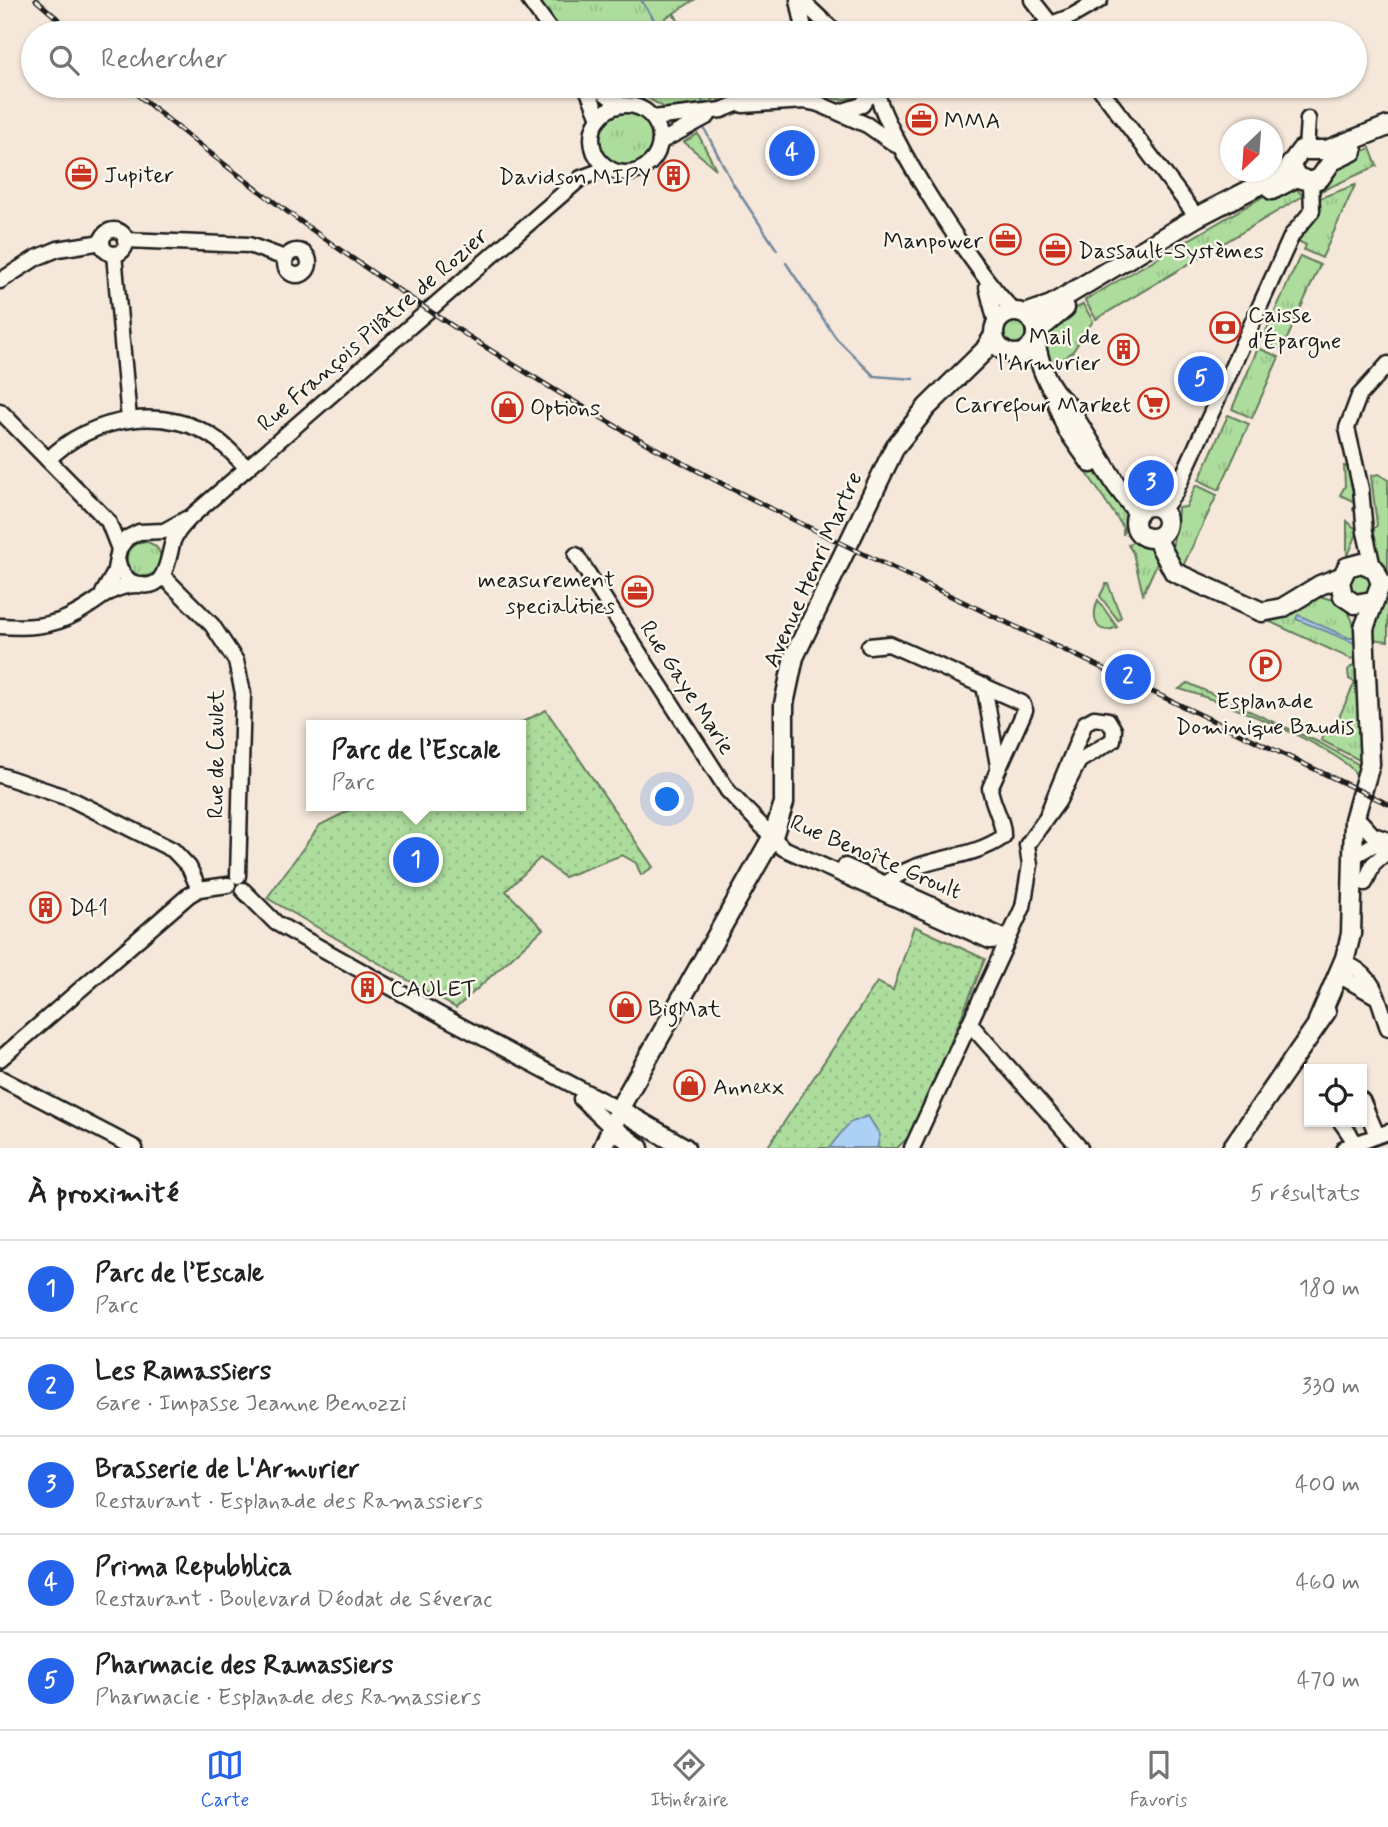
<!DOCTYPE html>
<html lang="fr">
<meta charset="utf-8">
<style>
:root{--surface:#fff;--page:#f6f6f6;--text:#222;--muted:#767676;--line:#e0e0e0;--accent:#2563eb}
body{margin:0;font-family:Mynerve,sans-serif;background:var(--page);color:var(--text)}
.controls{position:absolute;right:21px;bottom:21px;display:grid;overflow:hidden;border-radius:0px;box-shadow:0 2px 5px #0004}
.controls button{width:63px;height:63px;display:grid;place-items:center;padding:0;border:0;border-bottom:2px solid var(--line);background:var(--surface);color:var(--text);font:35px sans-serif}
.compass{position:absolute;left:1220px;top:119px;width:63px;height:63px;border-radius:50%;background:var(--surface);box-shadow:0 2px 5px #0004;rotate:205deg}
.you{position:absolute;left:668px;top:800px;width:24px;height:24px;margin:-18px;border:5px solid #fff;border-radius:50%;background:#1a73e8;box-shadow:0 0 0 10px #1a73e833}
.badge{display:grid;place-items:center;width:46px;height:46px;border-radius:50%;background:var(--accent);color:#fff;font-size:23px;font-weight:700}
.pin{position:absolute;translate:-50% -50%;border:4px solid #fff;box-shadow:0 2px 7px #0006}
.popup{position:absolute;left:306px;top:720px;width:220px;height:91px;box-sizing:border-box;display:grid;place-content:center;border-radius:0px;background:var(--surface);filter:drop-shadow(0 2px 5px #0005);font-size:23px;white-space:nowrap;color:var(--muted)}
.popup b{font-size:26px;color:var(--text)}
.popup::after{content:'';position:absolute;left:50%;top:100%;margin-left:-14px;border:14px solid transparent;border-top-color:var(--surface)}
.list{margin:0;padding:0;list-style:none}
h2{display:flex;justify-content:space-between;align-items:center;height:91px;margin:0;padding:0 28px;font-size:30px}
h2 small{font-size:23px;font-weight:400;color:var(--muted)}
.list li{display:grid;grid-template-columns:46px 1fr auto;gap:21px;align-items:center;box-sizing:border-box;height:98px;padding:0 28px;border-top:2px solid var(--line)}
.list b{display:block;font-size:26px;white-space:nowrap}
.list p{margin:0;font-size:23px;white-space:nowrap;color:var(--muted)}
.list em{font-size:23px;font-style:normal;color:var(--muted)}
.icon{flex:none;width:38px;height:38px;fill:none;stroke:currentColor;stroke-width:2;stroke-linecap:round;stroke-linejoin:round}
.map{position:relative;flex:none;width:1388px;height:1148px;overflow:hidden}
.search{position:absolute;background:var(--surface);box-shadow:0 2px 5px #0004;left:21px;right:21px;top:21px;height:77px;display:flex;align-items:center;gap:18px;box-sizing:border-box;padding:0 24px;border-radius:38px;color:var(--muted);font-size:26px}
.sheet{height:581px;background:var(--surface)}
nav{display:flex;justify-content:space-around;align-items:center;box-sizing:border-box;height:98px;border-top:2px solid var(--line);background:var(--surface);font-size:19px;color:var(--muted)}
nav a{display:grid;justify-items:center;gap:4px}
nav .on{color:var(--accent)}
.map>svg:first-child{display:block}
.grass{fill:url(#grass-tufts);stroke:#647c5c;stroke-width:2}
.park{fill:url(#park-dots);stroke:#647c5c;stroke-width:2}
.garden{fill:#addd9d;stroke:#647c5c;stroke-width:2}
.water{fill:#add1f5;stroke:#73899e;stroke-width:2}
.lines{fill:none;stroke-linecap:round;stroke-linejoin:round}
.stream{stroke:#73899e;stroke-width:2.5}
.minor-casing{stroke:#1c1c1c;stroke-width:19}
.major-casing{stroke:#1c1c1c;stroke-width:23}
.minor{stroke:#fbf7ec;stroke-width:14}
.major{stroke:#fbf7ec;stroke-width:18}
.rail-casing{stroke:#1c1c1c;stroke-width:5}
.rail{stroke:#fbf7ec;stroke-width:2.5;stroke-dasharray:8;stroke-linecap:butt}
.labels{text-anchor:middle;stroke-width:5;stroke-linejoin:round;paint-order:stroke}
.poi-label{font-size:23px;fill:#1c1c1c;stroke:#fbf7ec;text-anchor:start}
.street-label{font-size:23px;fill:#1c1c1c;stroke:#fbf7ec}
</style>
<div class="map">
<svg width="1388" height="1148" viewBox="0 0 1388 1148">
<defs>
<pattern id="grass-tufts" width="24" height="20" patternUnits="userSpaceOnUse" patternTransform="scale(1.75)"><rect width="24" height="20" fill="#addd9d"/><path d="M3 7l-1-3M5 7V3M7 7l1-3M15 17l-1-3M17 17v-4M19 17l1-3" fill="none" stroke="#94bd87"/></pattern>
<pattern id="park-dots" width="8" height="8" patternUnits="userSpaceOnUse" patternTransform="scale(1.75)"><rect width="8" height="8" fill="#addd9d"/><path d="M2 2h.1M6 6h.1" fill="none" stroke="#94bd87" stroke-width="1.8" stroke-linecap="round"/></pattern>
</defs>
<rect width="100%" height="100%" fill="#f5e7da"/>
<filter id="ink" filterUnits="userSpaceOnUse"><feTurbulence type="fractalNoise" baseFrequency=".0143" numOctaves="2"/><feDisplacementMap in="SourceGraphic" scale="14" xChannelSelector="R" yChannelSelector="G"/><feConvolveMatrix kernelMatrix="1 2 1 2 8 2 1 2 1" color-interpolation-filters="sRGB"/></filter>
<g filter="url(#ink)">
<g class="grass">
<polygon points="537,0 694,0 674,13 678,20 672,14 665,18 675,33 560,33"/>
<polygon points="609,86 712,86 720,101 716,98 712,100 712,103 665,108 641,94 615,91"/>
<path d="M818,86h46c-12,18 -34,18 -46,0z"/>
<circle cx="626" cy="138" r="28"/>
<polygon points="1370,148 1377,166 1319,192 1337,163"/>
<polygon points="1355,185 1322,258 1304,250 1306,245 1296,240 1319,211 1320,198"/>
<polygon points="1295,187 1303,196 1096,319 1085,300 1266,195"/>
<polygon points="1300,256 1320,265 1282,350 1262,340"/>
<path d="M1083,304l10,17 -20,30 -21,17c-18,-37 2,-46 31,-64z"/>
<circle cx="1015" cy="334" r="13"/>
<polygon points="1258,348 1279,357 1252,418 1232,409"/>
<polygon points="1228,415 1249,424 1219,490 1199,480"/>
<path d="M1050,418c16,11 26,32 39,48 14,17 26,28 39,48l-5,21v-8z"/>
<polygon points="1344,466 1349,468 1357,511 1353,510 1355,502 1340,495 1345,486"/>
<polygon points="1378,474 1388,480 1388,570 1378,560 1372,531 1377,525 1371,476"/>
<path d="M1196,485l21,10 -34,71 -11,-15c1,-15 6,-27 6,-43l8,-1z"/>
<polygon points="1347,521 1358,531 1347,558"/>
<polygon points="1134,541 1150,547 1159,559 1143,594 1133,553 1128,545"/>
<circle cx="144" cy="559" r="17"/>
<circle cx="1360" cy="584" r="12"/>
<polygon points="1106,584 1108,584 1121,617 1118,620 1100,596"/>
<path d="M1321,597c32,4 35,30 37,58l-7,4 -83,-38z"/>
<polygon points="1388,597 1388,641 1372,639 1376,625 1373,624 1380,604"/>
<path d="M1098,600l19,27c-22,10 -26,-10 -19,-27z"/>
<polygon points="1360,658 1363,762 1321,740 1324,732 1331,735 1355,682 1349,679 1348,670"/>
<path d="M1188,683l130,59 45,25 -5,12c-6,-28 -149,-83 -179,-90z"/>
</g>
<g class="park">
<polygon points="546,710 653,867 641,875 636,863 622,855 564,877 540,858 506,891 543,929 456,1008 267,898 320,825 358,806 521,806 521,725 516,725"/>
<polygon points="914,926 985,959 914,1132 897,1148 767,1148 877,982 893,990"/>
</g>
<polygon class="garden" points="698,134 716,169 684,142"/>
<g class="water">
<polygon points="1298,615 1349,638 1357,638 1357,644 1296,619"/>
<polygon points="868,1116 880,1135 877,1148 829,1148 849,1123"/>
</g>
<g class="lines">
<g class="stream">
<polyline points="641,0 663,33"/>
<polyline points="697,86 703,103"/>
<polyline points="704,128 733,184 777,250"/>
<polyline points="786,263 836,338 874,376 914,379"/>
</g>
<defs>
<g id="minor">
<polyline points="529,0 553,33"/>
<polyline points="798,0 805,33"/>
<polyline points="801,0 836,33"/>
<polyline points="1032,0 1058,33"/>
<polyline points="1028,33 1072,16 1100,0"/>
<polyline points="586,86 599,118"/>
<polyline points="595,86 621,105"/>
<polyline points="806,86 819,104 867,125 896,145"/>
<polyline points="1098,86 1197,217"/>
<path d="M876,87c5,44 105,194 139,225"/>
<circle cx="626" cy="139" r="34"/>
<polyline points="743,105 805,101 819,104"/>
<polyline points="840,112 862,105 876,86"/>
<polyline points="653,118 722,110 780,86"/>
<polyline points="660,142 708,116"/>
<polyline points="1306,149 1308,119"/>
<circle cx="114" cy="242" r="12"/>
<polyline points="125,240 249,245 285,258"/>
<circle cx="297" cy="263" r="12"/>
<polyline points="114,254 129,419"/>
<polyline points="0,281 36,258 58,249 102,242"/>
<polyline points="987,287 996,323"/>
<polyline points="0,411 108,521 119,549"/>
<path d="M48,460c42,-44 121,-57 171,-19 10,8 19,18 28,27"/>
<polyline points="1162,511 1175,493 1292,235 1312,211 1311,182"/>
<polyline points="576,555 728,791 783,848 990,941 1008,939"/>
<path d="M117,559c2,11 8,21 19,25 31,9 31,-24 37,-43 3,-9 13,-19 20,-26l388,-337 27,-10"/>
<polyline points="1373,567 1365,532 1361,489 1347,428 1359,396 1388,364"/>
<polyline points="163,576 212,625 236,661 243,693 238,876"/>
<polyline points="103,593 114,574 119,549 127,538 139,532 164,531 186,519"/>
<path d="M0,626c26,2 52,1 75,-12 24,-12 35,-29 63,-29"/>
<path d="M869,646l20,-2 133,59 3,7 -35,78c2,17 14,33 13,49 -35,25 -85,18 -117,47"/>
<polyline points="984,685 998,766"/>
<polyline points="0,775 71,799 173,850 189,867 199,889"/>
<polyline points="1361,822 1373,835 1388,840"/>
<polyline points="1354,856 1373,845 1388,843"/>
<polyline points="845,866 1008,939"/>
<polyline points="1365,883 1373,864 1388,851"/>
<polyline points="243,890 276,923 444,1017 620,1110"/>
<polyline points="1343,964 1347,980 1377,997"/>
<path d="M1339,974l14,-7c24,13 26,37 35,61"/>
<polyline points="970,1024 1080,1148"/>
<polyline points="0,1059 189,895 199,889 228,885"/>
<polyline points="0,1078 135,1148"/>
<polyline points="581,1099 612,1128"/>
<polyline points="1362,1100 1377,1135"/>
<polyline points="1341,1122 1355,1142"/>
<polyline points="912,1148 1023,907 1030,865 1027,845 1058,802 1079,761 1113,740 1114,730 1108,720 1094,718 1085,723 1048,813"/>
<polyline points="1344,1148 1388,1132"/>
</g>
<g id="major">
<polyline points="1292,168 1297,177 1311,182 1320,178 1332,161 1353,151"/>
<polyline points="1272,190 1297,177"/>
<circle cx="1015" cy="333" r="21"/>
<polyline points="1025,314 1051,305 1197,217 1273,178 1288,168 1301,150 1327,150 1388,126"/>
<polyline points="1036,332 1065,308"/>
<path d="M1035,341c5,25 12,47 31,63l51,82 21,27"/>
<polyline points="1057,403 1067,429 1091,463"/>
<circle cx="1151" cy="522" r="16"/>
<polyline points="1156,538 1174,572 1262,612 1282,608 1320,585 1341,577"/>
<polyline points="1318,1021 1345,958 1351,934 1354,820 1370,764 1364,628 1381,583 1375,569 1362,563 1347,567 1340,582 1343,596 1355,604 1372,601"/>
<polyline points="620,1110 685,1148"/>
<polyline points="612,1128 639,1148"/>
<polyline points="603,1148 623,1102 773,836 784,803 784,704 794,657 895,447 927,407 984,351 993,337"/>
<polyline points="1232,1148 1326,1012"/>
</g>
</defs>
<use href="#minor" class="minor-casing"/>
<use href="#major" class="major-casing"/>
<use href="#minor" class="minor"/>
<use href="#major" class="major"/>
<defs>
<g id="rail">
<polyline points="36,0 74,33"/>
<path d="M127,86c153,128 319,242 492,342 115,65 234,121 353,178 139,66 277,132 416,198"/>
</g>
</defs>
<use href="#rail" class="rail-casing"/>
<use href="#rail" class="rail"/>
</g>
</g>
<defs>
<symbol id="office-ring" viewBox="-11 -11 22 22"><circle r="9.5" fill="#fbf7ec" stroke="#c8321e" stroke-width="1.5"/><path d="M-6-3h4V-5.5h4V-3h4V5H-6ZM-1-4.5V-3h2v-1.5ZM-6 0V1H6V0Z" fill="#c8321e"/></symbol>
<symbol id="building-ring" viewBox="-11 -11 22 22"><circle r="9.5" fill="#fbf7ec" stroke="#c8321e" stroke-width="1.5"/><path d="M-4-6H4V6H1V3H-1V6H-4ZM-2.5-4.3h1.7v1.8h-1.7ZM.8-4.3h1.7v1.8H.8ZM-2.5-1h1.7V.8h-1.7ZM.8-1h1.7V.8H.8Z" fill="#c8321e"/></symbol>
<symbol id="bank-ring" viewBox="-11 -11 22 22"><circle r="9.5" fill="#fbf7ec" stroke="#c8321e" stroke-width="1.5"/><path d="M-6-4H6V4H-6ZM0-2.3a2.3 2.3 0 1 0 0 4.6a2.3 2.3 0 1 0 0-4.6Z" fill="#c8321e"/></symbol>
<symbol id="supermarket-ring" viewBox="-11 -11 22 22"><circle r="9.5" fill="#fbf7ec" stroke="#c8321e" stroke-width="1.5"/><path d="M-6-5.5h2.5l.6 2H6L4.5 2H-2.5L-4.4-4H-6ZM-1.5 3.2a1.3 1.3 0 1 0 .1 0ZM3 3.2a1.3 1.3 0 1 0 .1 0Z" fill="#c8321e"/></symbol>
<symbol id="shop-ring" viewBox="-11 -11 22 22"><circle r="9.5" fill="#fbf7ec" stroke="#c8321e" stroke-width="1.5"/><path d="M-5-2.5h2.3a2.7 3.5 0 0 1 5.4 0H5L5.5 6h-11ZM-1.5-2.5h3a1.5 2.3 0 0 0-3 0Z" fill="#c8321e"/></symbol>
<symbol id="parking-ring" viewBox="-11 -11 22 22"><circle r="9.5" fill="#fbf7ec" stroke="#c8321e" stroke-width="1.5"/><path d="M-3.5-5.5H1a3.5 3.5 0 0 1 0 7H-1V5.5H-3.5ZM-1-3.4V-.6H.8a1.4 1.4 0 0 0 0-2.8Z" fill="#c8321e"/></symbol>
</defs>
<g fill-rule="evenodd">
<use href="#office-ring" x="904" y="102" width="35" height="35"/>
<use href="#office-ring" x="64" y="156" width="35" height="35"/>
<use href="#building-ring" x="656" y="158" width="35" height="35"/>
<use href="#office-ring" x="988" y="222" width="35" height="35"/>
<use href="#office-ring" x="1038" y="232" width="35" height="35"/>
<use href="#bank-ring" x="1208" y="310" width="35" height="35"/>
<use href="#building-ring" x="1106" y="332" width="35" height="35"/>
<use href="#supermarket-ring" x="1136" y="386" width="35" height="35"/>
<use href="#shop-ring" x="490" y="390" width="35" height="35"/>
<use href="#office-ring" x="620" y="574" width="35" height="35"/>
<use href="#parking-ring" x="1248" y="648" width="35" height="35"/>
<use href="#building-ring" x="28" y="890" width="35" height="35"/>
<use href="#building-ring" x="350" y="970" width="35" height="35"/>
<use href="#shop-ring" x="608" y="990" width="35" height="35"/>
<use href="#shop-ring" x="672" y="1068" width="35" height="35"/>
</g>
<g class="labels">
<g class="poi-label">
<text x="944" y="128">MMA</text>
<text x="104" y="182">Jupiter</text>
<text x="651" y="184" text-anchor="end">Davidson MIPY</text>
<text x="983" y="248" text-anchor="end">Manpower</text>
<text x="1078" y="258">Dassault-Systèmes</text>
<text x="1248" y="322">Caisse<tspan x="1248" dy="26">d'Épargne</tspan></text>
<text x="1101" y="344" text-anchor="end">Mail de<tspan x="1101" dy="26">l'Armurier</tspan></text>
<text x="1131" y="412" text-anchor="end">Carrefour Market</text>
<text x="530" y="415">Options</text>
<text x="615" y="587" text-anchor="end">measurement<tspan x="615" dy="26">specialities</tspan></text>
<text x="1265" y="708" text-anchor="middle">Esplanade<tspan x="1265" dy="26">Dominique Baudis</tspan></text>
<text x="69" y="915">D41</text>
<text x="390" y="996">CAULET</text>
<text x="648" y="1016">BigMat</text>
<text x="713" y="1094">Annexx</text>
</g>
<g class="street-label">
<text transform="translate(372 329) rotate(-41)" y="8">Rue François Pilâtre de Rozier</text>
<text transform="translate(812 569) rotate(-66)" y="8">Avenue Henri Martre</text>
<text transform="translate(688 687) rotate(57)" y="8">Rue Gaye Marie</text>
<text transform="translate(215 754) rotate(-90)" y="8">Rue de Caulet</text>
<text transform="translate(876 856) rotate(23)" y="8">Rue Benoîte Groult</text>
</g>
</g>
</svg>
<div class="controls">
<button><svg class="icon" aria-label="locate" viewBox="0 0 24 24"><circle cx="12" cy="12" r="6"/><path d="M12 2v4M12 18v4M2 12h4M18 12h4"/></svg></button>
</div>
<svg class="compass" viewBox="-18 -18 36 36"><path d="M0-13l5 13h-10z" fill="#e53935"/><path d="M0 13l5-13h-10z" fill="#767676"/></svg>
<div class="you"></div>
<div class="pin badge" style="left:416px;top:860px">1</div>
<div class="popup"><b>Parc de l’Escale</b>Parc</div>
<div class="pin badge" style="left:1128px;top:677px">2</div>
<div class="pin badge" style="left:1151px;top:483px">3</div>
<div class="pin badge" style="left:792px;top:153px">4</div>
<div class="pin badge" style="left:1201px;top:379px">5</div>
<div class="search"><svg class="icon" aria-label="search" viewBox="0 0 24 24"><circle cx="10" cy="10" r="6"/><path d="M15 15l6 6"/></svg>Rechercher</div>
</div>
<section class="sheet">
<h2>À proximité<small>5 résultats</small></h2>
<ul class="list">
<li><span class="badge">1</span><div><b>Parc de l’Escale</b><p>Parc</p></div><em>180 m</em></li>
<li><span class="badge">2</span><div><b>Les Ramassiers</b><p>Gare · Impasse Jeanne Benozzi</p></div><em>330 m</em></li>
<li><span class="badge">3</span><div><b>Brasserie de L'Armurier</b><p>Restaurant · Esplanade des Ramassiers</p></div><em>400 m</em></li>
<li><span class="badge">4</span><div><b>Prima Repubblica</b><p>Restaurant · Boulevard Déodat de Séverac</p></div><em>460 m</em></li>
<li><span class="badge">5</span><div><b>Pharmacie des Ramassiers</b><p>Pharmacie · Esplanade des Ramassiers</p></div><em>470 m</em></li>
</ul>
</section>
<nav>
<a class="on"><svg class="icon" aria-label="map" viewBox="0 0 24 24"><path d="M3 6l6-2 6 2 6-2v14l-6 2-6-2-6 2zM9 4v14M15 6v14"/></svg>Carte</a>
<a><svg class="icon" aria-label="directions" viewBox="0 0 24 24"><path d="M12 3l9 9-9 9-9-9zM9 14v-3h6M13 9l2 2-2 2"/></svg>Itinéraire</a>
<a><svg class="icon" aria-label="saved" viewBox="0 0 24 24"><path d="M7 4h10v16l-5-4-5 4z"/></svg>Favoris</a>
</nav>
